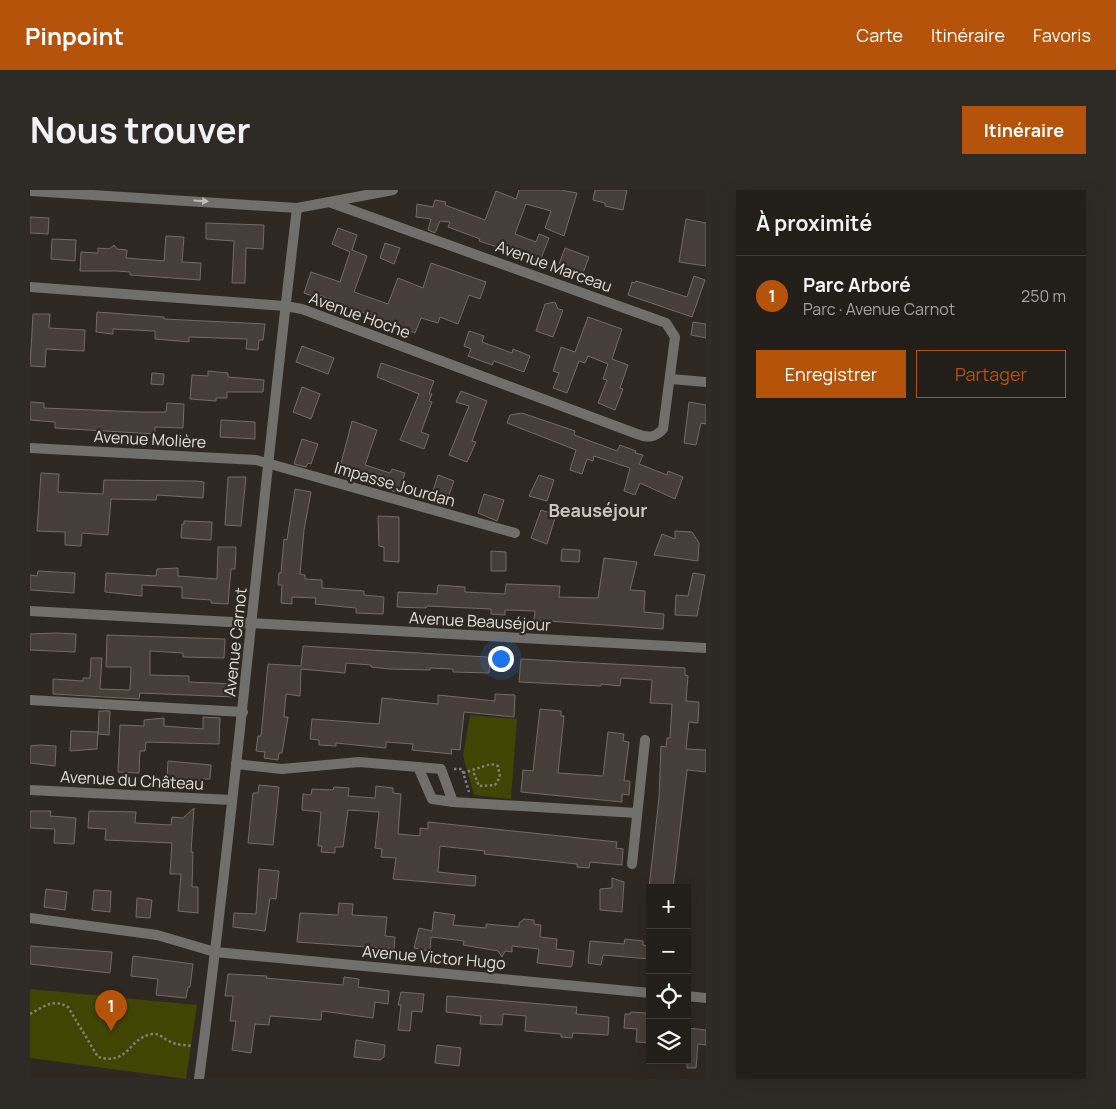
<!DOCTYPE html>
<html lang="fr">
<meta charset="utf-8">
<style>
:root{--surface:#221e1a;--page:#2e2b27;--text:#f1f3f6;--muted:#a2a2a2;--line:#3f3c39;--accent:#b45309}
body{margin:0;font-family:Manrope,sans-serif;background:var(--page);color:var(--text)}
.controls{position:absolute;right:15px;bottom:15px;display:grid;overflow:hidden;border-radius:0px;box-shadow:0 5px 20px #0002}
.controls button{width:45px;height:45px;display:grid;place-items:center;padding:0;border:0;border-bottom:1px solid var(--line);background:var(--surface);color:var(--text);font:25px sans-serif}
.you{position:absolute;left:470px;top:468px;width:18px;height:18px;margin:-12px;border:4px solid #fff;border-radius:50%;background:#1a73e8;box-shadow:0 0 0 8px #1a73e833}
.badge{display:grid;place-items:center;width:32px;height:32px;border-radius:50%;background:var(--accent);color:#fff;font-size:16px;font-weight:700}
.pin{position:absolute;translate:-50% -41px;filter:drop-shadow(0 1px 2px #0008)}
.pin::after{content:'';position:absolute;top:26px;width:18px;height:15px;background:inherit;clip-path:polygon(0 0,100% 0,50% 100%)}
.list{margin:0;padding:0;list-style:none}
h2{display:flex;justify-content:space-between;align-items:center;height:65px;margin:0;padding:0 20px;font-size:21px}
h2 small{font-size:16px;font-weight:400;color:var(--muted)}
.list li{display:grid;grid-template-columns:32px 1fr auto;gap:15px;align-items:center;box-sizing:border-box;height:80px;padding:0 20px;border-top:1px solid var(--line)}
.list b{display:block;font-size:19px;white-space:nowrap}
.list p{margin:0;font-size:16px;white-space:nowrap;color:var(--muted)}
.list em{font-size:16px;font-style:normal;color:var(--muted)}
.actions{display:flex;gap:10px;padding:15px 20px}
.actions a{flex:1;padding:11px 0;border:1px solid var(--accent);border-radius:0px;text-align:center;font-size:18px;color:var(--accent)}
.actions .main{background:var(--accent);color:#fff}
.icon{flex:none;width:28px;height:28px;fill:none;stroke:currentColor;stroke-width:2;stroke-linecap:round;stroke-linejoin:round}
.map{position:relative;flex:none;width:676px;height:889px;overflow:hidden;border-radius:0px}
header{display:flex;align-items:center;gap:30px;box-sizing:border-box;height:70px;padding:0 25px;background:var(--accent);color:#fff}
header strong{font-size:24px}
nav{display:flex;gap:28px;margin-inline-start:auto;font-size:18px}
.intro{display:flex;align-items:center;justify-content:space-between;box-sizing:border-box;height:120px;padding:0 30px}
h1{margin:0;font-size:35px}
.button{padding:12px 22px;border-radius:0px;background:var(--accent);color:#fff;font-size:18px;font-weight:700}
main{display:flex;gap:30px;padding:0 30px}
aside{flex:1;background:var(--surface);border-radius:0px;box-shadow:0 5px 20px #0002}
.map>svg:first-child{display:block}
.green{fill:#414504}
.building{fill:#463e39;stroke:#746b65}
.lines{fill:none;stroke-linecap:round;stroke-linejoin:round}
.path{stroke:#827e79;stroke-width:2.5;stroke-dasharray:2.5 2.5;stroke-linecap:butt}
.minor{stroke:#716f6b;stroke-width:10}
.oneway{fill:#bfbdb9}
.labels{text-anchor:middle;stroke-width:4.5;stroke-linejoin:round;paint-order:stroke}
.street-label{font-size:16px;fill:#e1deda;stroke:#2d2822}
.neighbourhood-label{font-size:18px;font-weight:bold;fill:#cbc5bc;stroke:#2d2822}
</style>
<header>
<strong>Pinpoint</strong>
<nav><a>Carte</a><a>Itinéraire</a><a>Favoris</a></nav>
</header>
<div class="intro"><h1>Nous trouver</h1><a class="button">Itinéraire</a></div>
<main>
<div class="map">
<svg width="676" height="889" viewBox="0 0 676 889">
<rect width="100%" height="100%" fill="#2d2822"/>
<g class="green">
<polygon points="440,525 487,529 481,609 444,605 433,566"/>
<polygon points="0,799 167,815 156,889 0,868"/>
</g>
<g class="building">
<polygon points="489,0 531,0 547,3 534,46 515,38 521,21 496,14 485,44 506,52 509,44 519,48 510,71 449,51 450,49 418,37 420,32 410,31 405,43 398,40 401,29 386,27 387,14 403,17 405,10 416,12 415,15 455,30 466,1 486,9"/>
<polygon points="565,0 597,0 593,20 575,16 575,13 563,10"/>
<polygon points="0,27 19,28 18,44 0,43"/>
<polygon points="656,29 676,33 676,76 649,72"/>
<polygon points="176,33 234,35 233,59 216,58 215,93 202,93 204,51 176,49"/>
<polygon points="308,38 327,45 322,60 337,66 324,102 358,114 368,88 393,98 401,73 456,92 450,109 439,105 428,134 410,127 408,133 391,128 385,143 289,105 288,108 274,103 281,82 310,92 320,62 302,54"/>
<polygon points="136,46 154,47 152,72 171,73 170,90 100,85 100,82 86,81 50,81 51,62 68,63 68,58 79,59 84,55 87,59 97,60 96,68 134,71"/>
<polygon points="22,49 46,50 45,71 21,69"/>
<polygon points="355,53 370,58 364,74 350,68"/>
<polygon points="535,58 559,67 553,83 529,74"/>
<polygon points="664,86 675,90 662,127 598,105 602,92 605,93 606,91 657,107"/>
<polygon points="525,112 528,119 533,120 523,147 506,141 515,114"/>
<polygon points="67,122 134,127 134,129 235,134 233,150 229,150 228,160 216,159 217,149 159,147 159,152 125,149 125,141 83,139 83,144 66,142"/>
<polygon points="3,124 20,124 19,138 55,140 54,161 16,159 15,177 0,176"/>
<polygon points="558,127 592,139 582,169 598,175 590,198 593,199 585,220 568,213 577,190 573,189 578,174 558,166 555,173 549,171 537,203 523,198 529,183 523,181 531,157 545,162"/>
<polygon points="663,132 676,134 676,148 661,145"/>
<polygon points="439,141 454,146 452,152 482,163 483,159 500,166 494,182 464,171 462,175 438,166 441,159 434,156"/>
<polygon points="272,156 304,168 298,184 266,172"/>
<polygon points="351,173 404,191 399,204 402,204 399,211 402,212 391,242 399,245 394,259 370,250 389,204 347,187"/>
<polygon points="178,181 198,183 198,187 234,190 233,202 197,202 197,208 186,208 186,211 160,209 162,185 178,186"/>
<polygon points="122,183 134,184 133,195 121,194"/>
<polygon points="272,197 290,204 281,229 263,222"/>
<polygon points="431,201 457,211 442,251 446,252 437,272 419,265 439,216 426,212"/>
<polygon points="0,212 14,213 14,218 110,222 136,222 137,213 154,214 153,238 125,237 125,244 25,238 25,232 0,230"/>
<polygon points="659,212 676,215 676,234 671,233 666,255 654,253"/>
<polygon points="492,223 545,241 544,245 587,261 590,255 606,261 605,263 613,265 609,274 637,285 638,281 653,287 645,309 610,293 605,305 594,301 600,278 564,266 563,271 557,269 552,284 540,280 546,260 477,233 480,225"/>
<polygon points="191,230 225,232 225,249 190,247"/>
<polygon points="322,231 347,240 335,275 360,283 362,279 375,283 368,303 327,287 326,291 308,285"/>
<polygon points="272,249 288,254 281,274 278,273 276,277 264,274"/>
<polygon points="11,283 29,284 28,302 73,304 74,290 166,291 174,292 173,308 127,305 126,310 81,309 78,345 52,343 51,356 35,355 35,342 7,341"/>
<polygon points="408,285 424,291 415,316 402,312 403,308 401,307"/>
<polygon points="509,285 524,290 517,311 499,306"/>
<polygon points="198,287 216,287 211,336 195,335"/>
<polygon points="265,299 281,302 274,340 270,384 275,385 275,389 292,390 292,398 334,401 334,405 354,407 353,424 326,423 326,418 285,414 286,408 262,407 262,414 251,413 252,395 248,395 249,383 251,383 254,349 257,350"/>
<polygon points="454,304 474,310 467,331 448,323"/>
<polygon points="511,320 526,325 517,354 501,348"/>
<polygon points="348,326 369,327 369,372 354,371 354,357 349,356"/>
<polygon points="154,331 182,332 181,350 151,348 152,334 154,334"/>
<polygon points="645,341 662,342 669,353 668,371 624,365 632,344 645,349"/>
<polygon points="188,357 206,357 205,379 201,379 198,414 181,413 181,410 152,408 152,397 112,395 112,406 75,402 76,383 126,386 127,379 148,378 148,386 187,389"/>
<polygon points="532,359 550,360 549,372 531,371"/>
<polygon points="461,361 476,362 476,381 461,381"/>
<polygon points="574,368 607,372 600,400 615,401 614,422 634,424 633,439 504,430 505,421 475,420 475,425 461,424 461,419 397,416 396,418 367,417 368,402 407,404 408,395 435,397 435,402 475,404 476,394 530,396 529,407 568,408"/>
<polygon points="8,381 45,383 44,403 0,400 0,385 7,386"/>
<polygon points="663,383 675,385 667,426 645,425 646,405 658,406"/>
<polygon points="27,443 46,444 45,462 0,460 0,444"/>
<polygon points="77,445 195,449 194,468 153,467 153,463 120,461 120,485 159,486 159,492 206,494 204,507 110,503 109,509 23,504 23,489 53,491 53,488 60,488 61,468 72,468 70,499 100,500 101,477 76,477"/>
<polygon points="273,456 457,467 460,469 459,483 423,482 423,479 400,478 400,480 359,479 341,477 341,475 316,473 315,483 271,479 270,506 256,504 254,527 258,527 252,563 249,563 248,570 234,568 235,562 226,561 228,546 231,546 238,474 271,476"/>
<polygon points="491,469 655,478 655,485 658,486 656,511 669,512 668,533 659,532 656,559 676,560 676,582 657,580 643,698 619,698 629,608 631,556 636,557 637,548 640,548 642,514 620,513 622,490 591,488 590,496 571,494 571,496 489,492"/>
<polygon points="465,504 485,505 484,527 434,522 430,560 421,559 422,564 382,560 383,554 356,552 356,558 306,553 306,556 289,555 289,550 280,549 282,529 349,534 352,508 408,514 408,505 465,511"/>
<polygon points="510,519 531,521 531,526 534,526 528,583 573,586 578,542 594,544 593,551 599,552 594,591 600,591 599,605 592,604 592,612 491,602 493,580 503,581"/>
<polygon points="69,521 80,521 79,545 68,544"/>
<polygon points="173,527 190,528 189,554 116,552 115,561 110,561 109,583 88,582 90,535 114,536 114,530 134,528 134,536 173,539"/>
<polygon points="41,541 68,542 67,559 40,561"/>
<polygon points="10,555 26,556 25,576 0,573 0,556"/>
<polygon points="138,571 181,575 180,589 172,589 171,591 137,588"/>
<polygon points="229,595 249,597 243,655 218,653 223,603 228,603"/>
<polygon points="346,596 363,598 363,603 371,604 368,644 390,646 390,638 398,639 398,632 587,652 586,658 593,659 592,675 560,672 559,678 547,677 547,674 454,664 455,661 410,656 408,682 446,686 445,696 363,689 366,668 351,667 352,659 345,658 349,622 318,620 313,657 305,657 305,663 291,662 292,656 288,656 291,622 272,620 273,604 281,605 282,599 303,600 304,597 319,598 318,606 345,608"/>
<polygon points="164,618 161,662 163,662 162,697 168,697 168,723 148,721 151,684 140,684 142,653 75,650 76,639 58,638 59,621 106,622 105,633 141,635 142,627 153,628"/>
<polygon points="0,621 21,621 20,626 46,628 44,654 24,653 25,639 0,638"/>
<polygon points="229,679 249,681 246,709 240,708 235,741 203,737 204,723 226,724"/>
<polygon points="582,688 594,692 592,722 570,720 570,699 582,698"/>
<polygon points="16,699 37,702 35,720 14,717"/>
<polygon points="64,700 81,701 80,722 62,720"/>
<polygon points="107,708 122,710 120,728 106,727"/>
<polygon points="309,713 323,714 322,725 357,727 355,746 365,747 364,759 267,752 270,723 308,725"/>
<polygon points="404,722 425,725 423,735 456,738 456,734 489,737 489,733 494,729 504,730 504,734 511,735 510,747 527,749 526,759 544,761 542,775 541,777 507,773 509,759 482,756 482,762 475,761 472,767 468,761 433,755 434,751 401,747 400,761 384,758 389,738 402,741"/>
<polygon points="595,749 613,751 613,755 620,756 620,769 573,765 571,775 558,773 560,751 594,754"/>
<polygon points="0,756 82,762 80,783 0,774"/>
<polygon points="103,766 163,774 160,797 158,797 156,808 126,805 128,789 101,786"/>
<polygon points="198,784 237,786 236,788 313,795 314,787 329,789 328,797 359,801 358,814 345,812 343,828 292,821 291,830 240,826 239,835 225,834 221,863 202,860 206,831 200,831 203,806 195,806"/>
<polygon points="371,802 394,804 392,822 382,821 380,841 368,840 371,815 368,815"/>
<polygon points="417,806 547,817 546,824 579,827 578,845 543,843 542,848 531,847 531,844 495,841 496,826 473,824 472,835 450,834 451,826 416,822"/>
<polygon points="601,822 617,823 616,826 620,826 620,853 606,852 607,839 594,838 595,824 600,824"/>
<polygon points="657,838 676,840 676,855 668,854 666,878 657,878"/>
<polygon points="326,850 355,855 354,867 350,870 324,867"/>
<polygon points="407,855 431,858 429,876 405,873"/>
</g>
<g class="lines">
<g class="path">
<polyline points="424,579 432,579 439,602"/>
<polyline points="433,583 461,574 468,576 470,587 465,595 449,596 443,581"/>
<path d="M0,824c13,-7 23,-16 38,-7l30,50c31,9 30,-19 54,-23 7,-1 11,4 17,7 6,4 16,4 23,5"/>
</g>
<g class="minor">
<polyline points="0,1 267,18 363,0"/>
<path d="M0,97l255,19 17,3 335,125c11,4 18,4 26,-5l12,-92 -9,-14 -337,-121"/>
<polyline points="641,189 676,192"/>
<polyline points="0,258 226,270 485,343"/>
<polyline points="0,421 676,458"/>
<polyline points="0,510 213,522"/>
<polyline points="206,574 252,579 329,572 411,579 423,612 607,623"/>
<polyline points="388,577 402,609 423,612"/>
<polyline points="0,600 202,610"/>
<polyline points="602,674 615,550"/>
<polyline points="0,728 127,745 185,762 620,803"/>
<polyline points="657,806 676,808"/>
<path d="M169,889c38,-290 63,-581 98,-871"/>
</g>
</g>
<defs><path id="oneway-solid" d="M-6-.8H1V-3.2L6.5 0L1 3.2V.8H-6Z" transform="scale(1.25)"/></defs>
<use class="oneway" href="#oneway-solid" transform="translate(171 11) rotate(4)"/>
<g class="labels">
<g class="street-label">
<text transform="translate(524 76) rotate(20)" y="6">Avenue Marceau</text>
<text transform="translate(330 125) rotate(20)" y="6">Avenue Hoche</text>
<text transform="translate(120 249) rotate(3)" y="6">Avenue Molière</text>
<text transform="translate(365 294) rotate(16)" y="6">Impasse Jourdan</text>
<text transform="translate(450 431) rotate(3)" y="6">Avenue Beauséjour</text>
<text transform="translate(205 452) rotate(-84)" y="6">Avenue Carnot</text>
<text transform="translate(102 590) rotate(3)" y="6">Avenue du Château</text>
<text transform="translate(404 767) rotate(5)" y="6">Avenue Victor Hugo</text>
</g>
<g class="neighbourhood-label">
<text x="568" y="327">Beauséjour</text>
</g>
</g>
</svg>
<div class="controls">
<button>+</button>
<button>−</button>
<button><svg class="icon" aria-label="locate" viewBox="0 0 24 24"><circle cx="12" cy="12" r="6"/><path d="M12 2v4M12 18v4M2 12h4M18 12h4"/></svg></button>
<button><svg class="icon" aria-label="layers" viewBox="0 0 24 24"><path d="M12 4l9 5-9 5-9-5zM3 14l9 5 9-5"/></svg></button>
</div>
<div class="you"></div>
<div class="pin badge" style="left:81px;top:841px">1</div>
</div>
<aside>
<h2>À proximité<small></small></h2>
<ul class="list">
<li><span class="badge">1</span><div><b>Parc Arboré</b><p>Parc · Avenue Carnot</p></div><em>250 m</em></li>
</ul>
<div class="actions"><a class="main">Enregistrer</a><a>Partager</a></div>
</aside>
</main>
